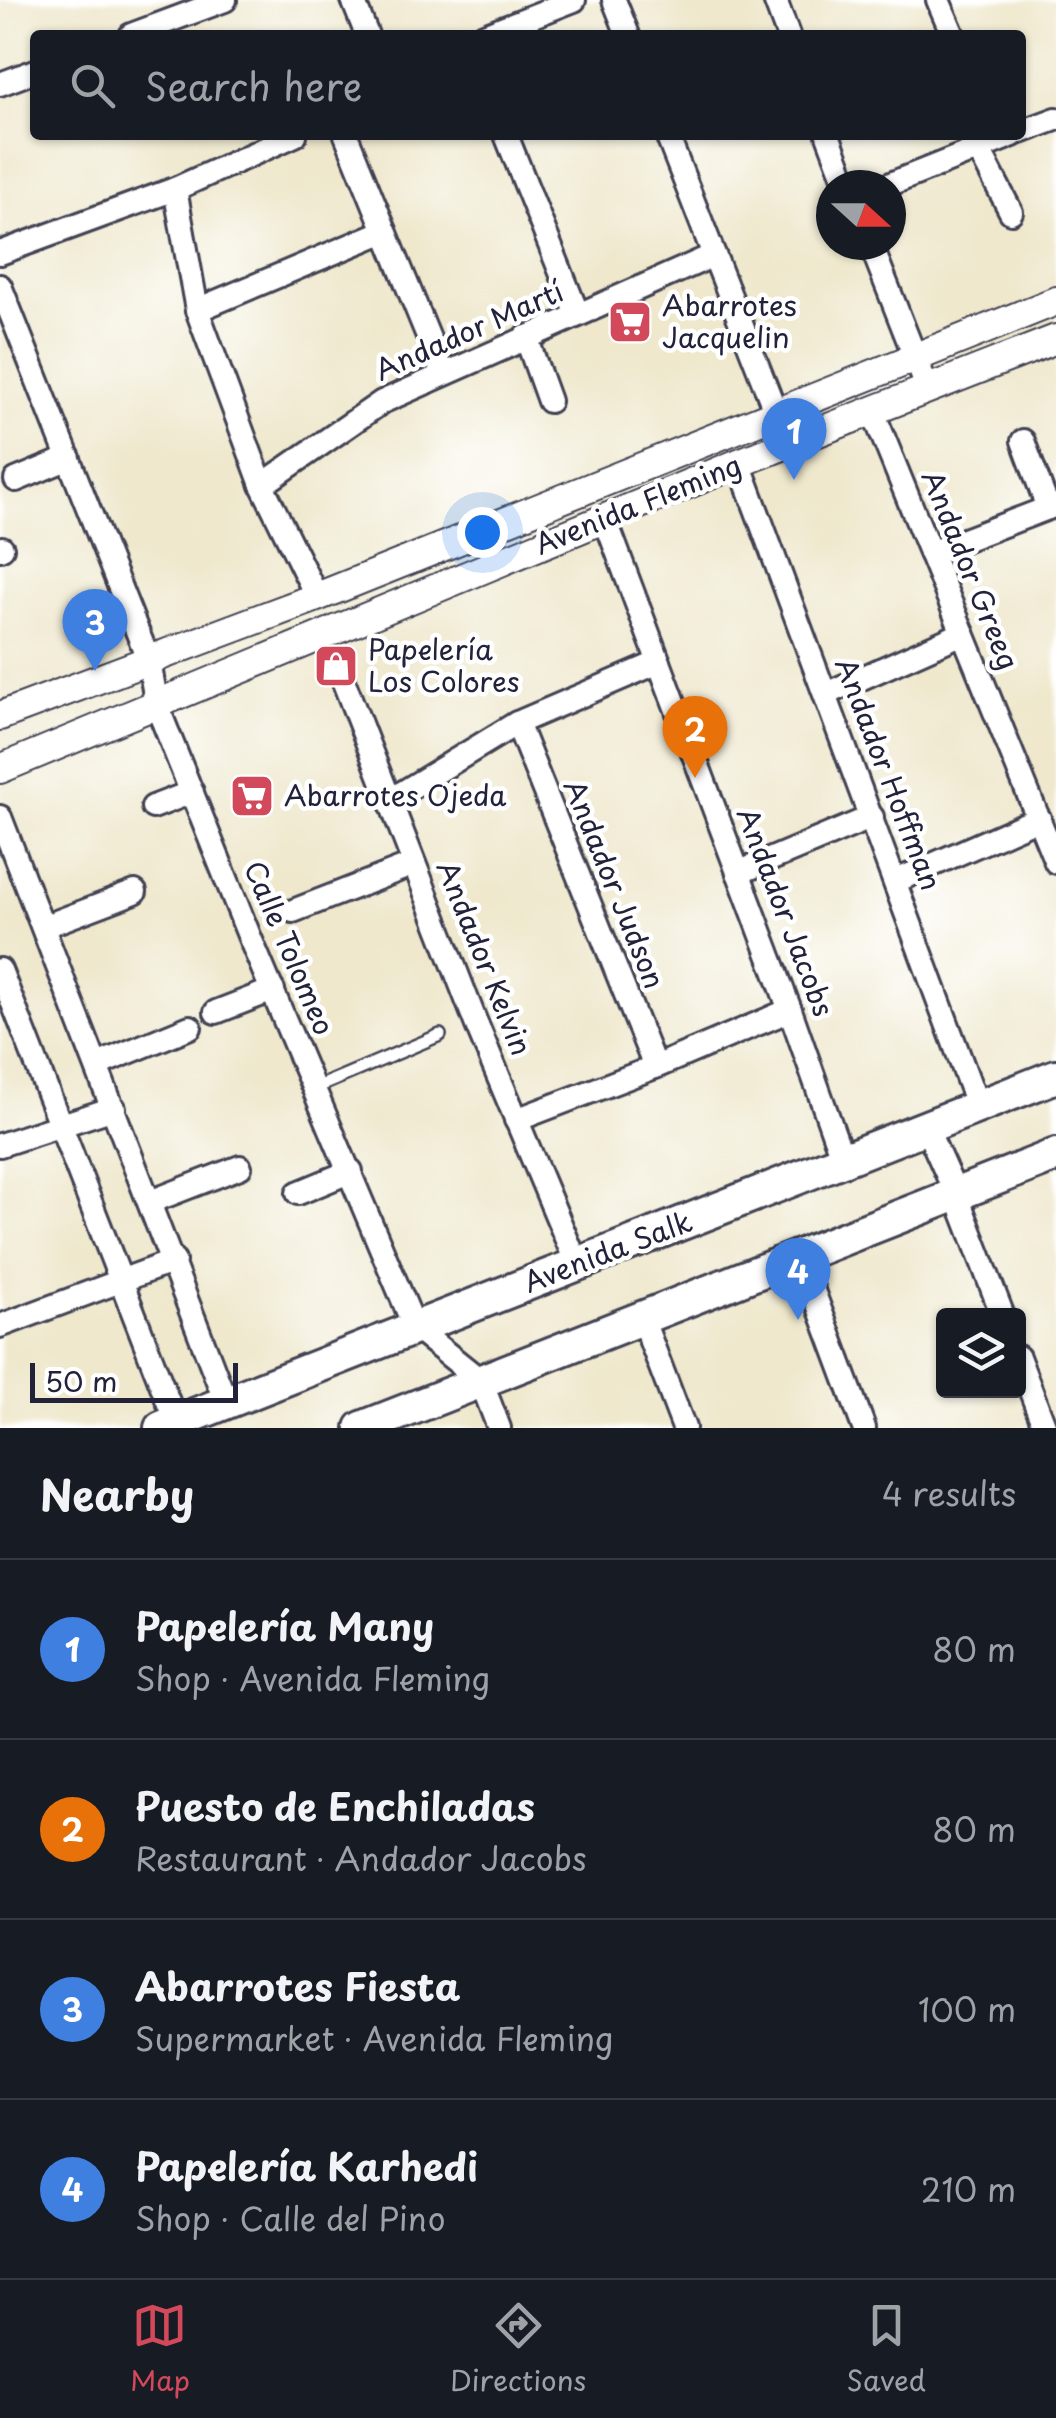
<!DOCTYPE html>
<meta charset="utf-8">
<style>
:root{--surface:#171b24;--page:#20242c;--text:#f1f3f6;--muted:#9ea1a6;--line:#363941;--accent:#d1495b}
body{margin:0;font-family:"Playpen Sans",sans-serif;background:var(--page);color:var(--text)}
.controls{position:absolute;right:30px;bottom:30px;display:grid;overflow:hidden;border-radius:10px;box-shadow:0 2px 8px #0004}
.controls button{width:90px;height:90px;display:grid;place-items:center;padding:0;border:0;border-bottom:2px solid var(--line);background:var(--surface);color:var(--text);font:50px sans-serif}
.compass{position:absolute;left:816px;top:170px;width:90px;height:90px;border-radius:50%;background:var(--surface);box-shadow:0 2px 8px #0004;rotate:111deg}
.scale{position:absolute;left:30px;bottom:25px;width:208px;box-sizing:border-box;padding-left:10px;border:5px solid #22223b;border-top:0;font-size:28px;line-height:35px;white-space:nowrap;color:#22223b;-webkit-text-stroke:8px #fff;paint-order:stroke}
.you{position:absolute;left:482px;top:532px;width:35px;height:35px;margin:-25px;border:8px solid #fff;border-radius:50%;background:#1a73e8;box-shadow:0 0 0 15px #1a73e833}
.badge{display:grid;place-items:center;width:65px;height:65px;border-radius:50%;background:var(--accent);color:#fff;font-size:32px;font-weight:700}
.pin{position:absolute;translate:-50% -82px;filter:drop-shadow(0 2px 5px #0008)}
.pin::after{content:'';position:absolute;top:52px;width:35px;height:30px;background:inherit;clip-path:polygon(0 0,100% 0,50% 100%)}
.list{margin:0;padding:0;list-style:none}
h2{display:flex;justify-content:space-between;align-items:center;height:130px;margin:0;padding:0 40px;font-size:42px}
h2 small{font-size:32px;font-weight:400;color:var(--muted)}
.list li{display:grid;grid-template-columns:65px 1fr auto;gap:30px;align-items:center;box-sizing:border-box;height:180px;padding:0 40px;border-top:2px solid var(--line)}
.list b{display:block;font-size:38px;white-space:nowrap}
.list p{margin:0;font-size:32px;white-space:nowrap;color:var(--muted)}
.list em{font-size:32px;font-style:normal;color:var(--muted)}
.icon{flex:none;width:55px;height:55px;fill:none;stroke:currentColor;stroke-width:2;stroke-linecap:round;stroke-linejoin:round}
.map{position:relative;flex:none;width:1056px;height:1428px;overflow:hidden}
.search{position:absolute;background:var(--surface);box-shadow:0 2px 8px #0004;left:30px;right:30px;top:30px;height:110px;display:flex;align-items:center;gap:25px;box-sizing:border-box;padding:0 35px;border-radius:10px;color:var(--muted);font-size:38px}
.sheet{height:850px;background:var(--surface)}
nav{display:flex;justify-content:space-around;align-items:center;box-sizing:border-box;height:140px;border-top:2px solid var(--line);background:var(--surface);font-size:28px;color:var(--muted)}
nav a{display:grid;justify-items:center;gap:5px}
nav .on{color:var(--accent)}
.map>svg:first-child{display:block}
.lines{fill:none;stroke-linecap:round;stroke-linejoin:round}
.service-casing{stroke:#414051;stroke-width:16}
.minor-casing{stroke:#414051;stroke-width:28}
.tertiary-casing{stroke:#414051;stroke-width:32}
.secondary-casing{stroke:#414051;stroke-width:38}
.service{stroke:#fff;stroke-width:11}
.minor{stroke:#fff;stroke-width:22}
.tertiary{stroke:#fff;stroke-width:28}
.secondary{stroke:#fff;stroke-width:32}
.labels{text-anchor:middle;stroke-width:9;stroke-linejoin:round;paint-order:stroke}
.poi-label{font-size:28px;fill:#22223b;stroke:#fff;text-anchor:start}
.street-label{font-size:28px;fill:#22223b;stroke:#fff}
</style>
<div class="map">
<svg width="1056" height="1428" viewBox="0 0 1056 1428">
<rect width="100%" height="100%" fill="#fff"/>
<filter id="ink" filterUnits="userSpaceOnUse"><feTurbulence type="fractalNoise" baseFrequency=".01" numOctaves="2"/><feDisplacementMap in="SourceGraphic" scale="20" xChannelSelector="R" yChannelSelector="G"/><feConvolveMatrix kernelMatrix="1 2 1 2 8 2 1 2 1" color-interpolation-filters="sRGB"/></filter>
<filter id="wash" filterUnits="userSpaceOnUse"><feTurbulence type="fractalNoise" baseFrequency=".0048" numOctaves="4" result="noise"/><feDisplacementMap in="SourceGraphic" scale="40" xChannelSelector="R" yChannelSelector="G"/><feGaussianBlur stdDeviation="2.25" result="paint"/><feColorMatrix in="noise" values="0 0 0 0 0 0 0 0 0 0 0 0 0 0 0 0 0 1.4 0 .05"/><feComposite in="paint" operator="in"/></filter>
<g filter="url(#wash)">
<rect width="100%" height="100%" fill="#efe8cd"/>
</g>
<g filter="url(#ink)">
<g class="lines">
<defs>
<polyline id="service" points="315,1088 440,1035"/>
<g id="minor">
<polyline points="353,0 367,35"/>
<polyline points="614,0 628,35"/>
<polyline points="775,0 788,35"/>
<polyline points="938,0 953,35"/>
<polyline points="131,35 225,0"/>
<polyline points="484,35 574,0"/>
<polyline points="0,84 35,71"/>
<polyline points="1021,132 1056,119"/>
<polyline points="346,135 443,373"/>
<polyline points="506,135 578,315"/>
<polyline points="667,135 776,413"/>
<polyline points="828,135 847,185"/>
<polyline points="978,148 1011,212"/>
<polyline points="888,185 1013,135"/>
<polyline points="175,189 197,310 262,485 317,597"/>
<polyline points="871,245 928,390"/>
<polyline points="0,253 175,189 295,135"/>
<polyline points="0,286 149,661 157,706 250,938 415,1328 481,1381 499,1428"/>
<polyline points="197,310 385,231"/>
<polyline points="526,337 549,401"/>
<polyline points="873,412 1056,862"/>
<polyline points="1023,441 1048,508"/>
<polyline points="739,463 978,1107"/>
<polyline points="16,480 69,458"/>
<polyline points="262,485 382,402 714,255"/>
<polyline points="605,519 790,1010 843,1160"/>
<polyline points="0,549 2,548"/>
<polyline points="930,553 1056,505"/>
<polyline points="340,672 476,1023 577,1264"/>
<polyline points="826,694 963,633"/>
<polyline points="517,723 655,1067"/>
<polyline points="389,801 517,723 659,662"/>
<polyline points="153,807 192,792"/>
<polyline points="0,817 226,1402"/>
<polyline points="738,873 872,817"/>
<polyline points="896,881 1039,818"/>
<polyline points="293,911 414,864"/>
<polyline points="43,927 135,892"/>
<polyline points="0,970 176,1422"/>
<polyline points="216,1012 273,990"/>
<polyline points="97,1065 190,1027"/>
<polyline points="516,1120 655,1067 790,1010"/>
<polyline points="926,1127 956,1194 1003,1316"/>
<polyline points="0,1145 114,1108"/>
<polyline points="298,1193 351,1171"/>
<polyline points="150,1202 240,1167"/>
<polyline points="800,1256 864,1428"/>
<polyline points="642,1318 684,1428"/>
<polyline points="0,1326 174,1261"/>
<polyline points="1018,1357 1045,1428"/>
</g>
<g id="tertiary">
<polyline points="0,716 317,597 1056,301"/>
<polyline points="0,769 739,463 1056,339"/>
</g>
<g id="secondary">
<polyline points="161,1428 1056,1076"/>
<polyline points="362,1428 1056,1155"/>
</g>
</defs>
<use href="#service" class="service-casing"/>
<use href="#minor" class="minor-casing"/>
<use href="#tertiary" class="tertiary-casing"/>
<use href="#secondary" class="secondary-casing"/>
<use href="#service" class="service"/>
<use href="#minor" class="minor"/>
<use href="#tertiary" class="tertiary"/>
<use href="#secondary" class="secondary"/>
</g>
</g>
<defs>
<symbol id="supermarket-square" viewBox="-11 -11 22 22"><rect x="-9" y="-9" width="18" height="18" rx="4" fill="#d1495b" stroke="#fff"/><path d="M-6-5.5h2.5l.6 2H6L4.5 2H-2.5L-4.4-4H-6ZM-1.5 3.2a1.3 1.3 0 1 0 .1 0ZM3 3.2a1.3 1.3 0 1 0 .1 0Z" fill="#fff"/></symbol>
<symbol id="shop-square" viewBox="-11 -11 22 22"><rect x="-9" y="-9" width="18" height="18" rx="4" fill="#d1495b" stroke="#fff"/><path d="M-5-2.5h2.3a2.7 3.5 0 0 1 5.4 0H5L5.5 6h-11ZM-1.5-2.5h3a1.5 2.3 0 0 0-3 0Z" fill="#fff"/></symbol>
</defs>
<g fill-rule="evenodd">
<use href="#supermarket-square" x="605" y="297" width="50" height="50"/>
<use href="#shop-square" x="311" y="641" width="50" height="50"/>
<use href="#supermarket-square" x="227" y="771" width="50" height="50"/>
</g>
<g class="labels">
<g class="poi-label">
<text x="662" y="316">Abarrotes<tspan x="662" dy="32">Jacquelin</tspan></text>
<text x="368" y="660">Papelería<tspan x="368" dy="32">Los Colores</tspan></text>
<text x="284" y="806">Abarrotes Ojeda</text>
</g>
<g class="street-label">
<text transform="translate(469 331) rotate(-24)" y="10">Andador Martí</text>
<text transform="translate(638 505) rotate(-22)" y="10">Avenida Fleming</text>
<text transform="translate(970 570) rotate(68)" y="10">Andador Greeg</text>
<text transform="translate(888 774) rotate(69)" y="10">Andador Hoffman</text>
<text transform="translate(614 884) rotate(68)" y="10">Andador Judson</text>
<text transform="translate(785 912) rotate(69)" y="10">Andador Jacobs</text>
<text transform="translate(289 948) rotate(67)" y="10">Calle Tolomeo</text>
<text transform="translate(484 958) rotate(68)" y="10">Andador Kelvin</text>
<text transform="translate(608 1252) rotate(-21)" y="10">Avenida Salk</text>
</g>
</g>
</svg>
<div class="controls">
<button><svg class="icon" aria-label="layers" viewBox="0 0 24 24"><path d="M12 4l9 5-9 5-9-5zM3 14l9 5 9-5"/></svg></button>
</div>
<svg class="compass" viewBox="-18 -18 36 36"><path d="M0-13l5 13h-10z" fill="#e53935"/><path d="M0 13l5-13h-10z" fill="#9ea1a6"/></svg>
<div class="scale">50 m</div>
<div class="you"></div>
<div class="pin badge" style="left:794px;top:480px;background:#3f7fe0">1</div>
<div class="pin badge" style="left:695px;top:778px;background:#e8710a">2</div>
<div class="pin badge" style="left:95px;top:671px;background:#3f7fe0">3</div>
<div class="pin badge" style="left:798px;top:1320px;background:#3f7fe0">4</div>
<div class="search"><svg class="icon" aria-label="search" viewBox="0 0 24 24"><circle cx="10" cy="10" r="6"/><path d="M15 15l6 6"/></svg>Search here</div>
</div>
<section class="sheet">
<h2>Nearby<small>4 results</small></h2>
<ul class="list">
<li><span class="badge" style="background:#3f7fe0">1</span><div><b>Papelería Many</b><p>Shop · Avenida Fleming</p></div><em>80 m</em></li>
<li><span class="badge" style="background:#e8710a">2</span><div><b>Puesto de Enchiladas</b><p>Restaurant · Andador Jacobs</p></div><em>80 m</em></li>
<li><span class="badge" style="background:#3f7fe0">3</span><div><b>Abarrotes Fiesta</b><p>Supermarket · Avenida Fleming</p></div><em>100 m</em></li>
<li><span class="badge" style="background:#3f7fe0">4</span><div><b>Papelería Karhedi</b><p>Shop · Calle del Pino</p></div><em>210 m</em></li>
</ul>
</section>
<nav>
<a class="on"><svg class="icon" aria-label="map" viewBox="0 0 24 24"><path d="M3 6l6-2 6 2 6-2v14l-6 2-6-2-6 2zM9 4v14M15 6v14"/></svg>Map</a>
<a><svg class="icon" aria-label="directions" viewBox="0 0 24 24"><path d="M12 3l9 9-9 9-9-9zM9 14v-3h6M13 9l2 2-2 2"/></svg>Directions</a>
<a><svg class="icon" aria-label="saved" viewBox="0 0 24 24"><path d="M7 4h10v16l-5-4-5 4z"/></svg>Saved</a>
</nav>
